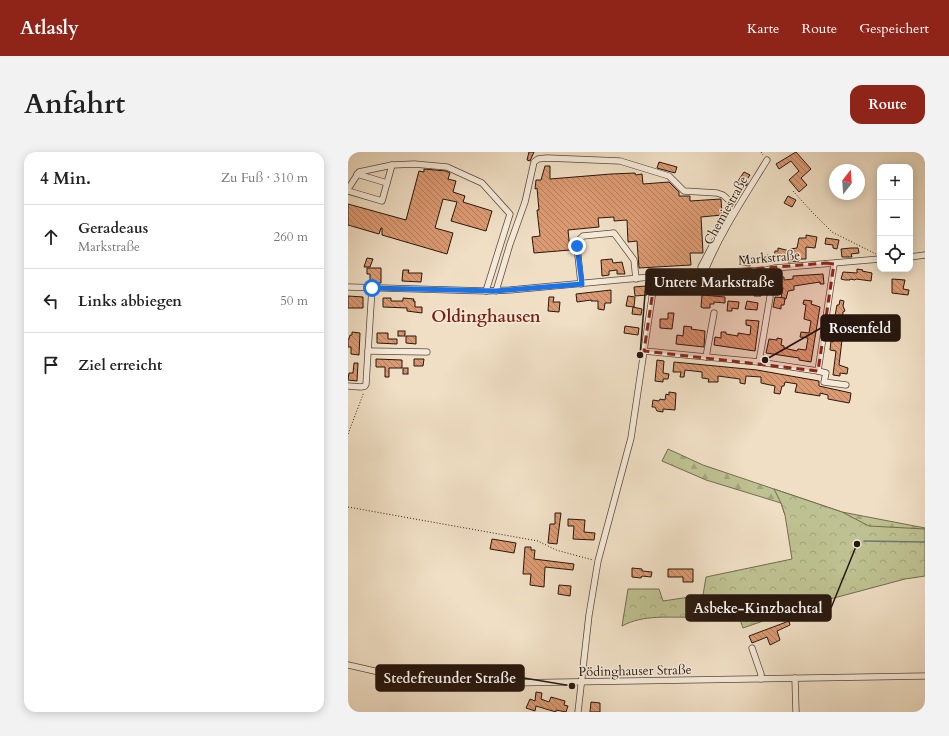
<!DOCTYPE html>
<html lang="de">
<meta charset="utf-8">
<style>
:root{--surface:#fff;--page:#f2f2f2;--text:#222;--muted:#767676;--line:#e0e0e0;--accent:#8f2418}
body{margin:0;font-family:Cardo,serif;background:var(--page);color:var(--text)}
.controls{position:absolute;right:12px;top:12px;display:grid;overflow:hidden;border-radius:8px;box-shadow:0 2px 10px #0003}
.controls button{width:36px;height:36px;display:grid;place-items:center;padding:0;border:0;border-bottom:1px solid var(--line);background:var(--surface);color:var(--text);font:20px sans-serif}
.compass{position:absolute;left:481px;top:12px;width:36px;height:36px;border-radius:50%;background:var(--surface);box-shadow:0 2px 10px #0003;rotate:17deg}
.stop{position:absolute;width:12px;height:12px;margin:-9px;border:3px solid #1a73e8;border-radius:50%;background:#fff}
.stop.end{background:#1a73e8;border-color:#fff;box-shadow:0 1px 4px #0008}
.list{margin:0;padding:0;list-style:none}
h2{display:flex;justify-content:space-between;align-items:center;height:52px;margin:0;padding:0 16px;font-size:17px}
h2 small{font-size:13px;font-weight:400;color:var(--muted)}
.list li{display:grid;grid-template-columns:26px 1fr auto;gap:12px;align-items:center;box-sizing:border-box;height:64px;padding:0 16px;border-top:1px solid var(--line)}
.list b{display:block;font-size:15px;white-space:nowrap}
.list p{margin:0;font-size:13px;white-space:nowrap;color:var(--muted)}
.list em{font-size:13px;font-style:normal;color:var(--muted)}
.icon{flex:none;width:22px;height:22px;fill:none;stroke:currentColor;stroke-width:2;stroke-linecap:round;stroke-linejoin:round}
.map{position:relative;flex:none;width:577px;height:560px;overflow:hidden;border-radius:12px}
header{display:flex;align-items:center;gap:24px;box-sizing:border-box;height:56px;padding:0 20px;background:var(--accent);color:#fff}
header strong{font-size:19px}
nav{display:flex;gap:22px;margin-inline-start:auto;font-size:14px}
.intro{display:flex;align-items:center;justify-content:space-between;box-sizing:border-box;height:96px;padding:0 24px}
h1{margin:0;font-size:28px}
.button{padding:10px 18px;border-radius:12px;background:var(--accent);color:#fff;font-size:14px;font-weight:700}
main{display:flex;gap:24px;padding:0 24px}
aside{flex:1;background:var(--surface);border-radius:12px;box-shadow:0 2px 10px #0003}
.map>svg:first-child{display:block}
.forest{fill:url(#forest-firs);stroke:#726c50}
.park{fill:url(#park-crowns);stroke:#726c50}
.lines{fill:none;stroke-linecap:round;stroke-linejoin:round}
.stream{stroke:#6c7b72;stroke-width:1.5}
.building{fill:url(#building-back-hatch);stroke:#27170e}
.minor-casing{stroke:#59493c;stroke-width:7}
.path{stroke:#27170e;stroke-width:1;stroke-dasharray:1 2;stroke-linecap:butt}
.minor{stroke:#f5ead9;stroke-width:5.5}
.route{stroke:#1a73e8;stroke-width:5}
.marked{fill:#8f2418;fill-opacity:0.2;stroke:#8f2418;stroke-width:3;stroke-dasharray:8 5;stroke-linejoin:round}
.labels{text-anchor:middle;stroke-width:3;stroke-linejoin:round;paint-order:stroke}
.street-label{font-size:13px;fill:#27170e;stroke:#f5ead9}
.district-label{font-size:17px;font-weight:bold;fill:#7a1f14;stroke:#f5ead9}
.leader{fill:none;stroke:#27170e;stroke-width:1.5}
.callout-dot{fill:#27170e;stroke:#f5ead9;stroke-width:1.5}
.callout{fill:#27170e;stroke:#27170e;stroke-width:1.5}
.callout-label{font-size:14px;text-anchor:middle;font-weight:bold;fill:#fff}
</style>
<header>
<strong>Atlasly</strong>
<nav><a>Karte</a><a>Route</a><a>Gespeichert</a></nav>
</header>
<div class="intro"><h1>Anfahrt</h1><a class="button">Route</a></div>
<main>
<aside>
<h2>4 Min.<small>Zu Fuß · 310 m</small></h2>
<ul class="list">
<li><svg class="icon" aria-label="ahead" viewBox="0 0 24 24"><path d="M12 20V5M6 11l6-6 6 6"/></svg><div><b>Geradeaus</b><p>Markstraße</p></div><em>260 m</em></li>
<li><svg class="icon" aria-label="left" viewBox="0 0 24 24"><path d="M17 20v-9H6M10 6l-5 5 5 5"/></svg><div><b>Links abbiegen</b></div><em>50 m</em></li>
<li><svg class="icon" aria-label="arrive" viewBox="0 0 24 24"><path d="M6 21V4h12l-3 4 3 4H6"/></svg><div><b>Ziel erreicht</b></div></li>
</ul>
</aside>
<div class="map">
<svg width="577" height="560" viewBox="0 0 577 560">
<defs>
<pattern id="forest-firs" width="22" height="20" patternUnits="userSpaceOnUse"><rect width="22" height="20" fill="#bec191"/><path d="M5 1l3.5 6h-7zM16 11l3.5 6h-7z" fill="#a3a57c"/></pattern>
<pattern id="park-crowns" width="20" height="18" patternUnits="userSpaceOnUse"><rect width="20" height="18" fill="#bec191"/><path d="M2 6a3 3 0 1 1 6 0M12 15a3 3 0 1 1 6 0" fill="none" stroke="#a3a57c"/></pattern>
<pattern id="building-back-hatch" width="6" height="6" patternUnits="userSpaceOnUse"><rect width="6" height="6" fill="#dc9a72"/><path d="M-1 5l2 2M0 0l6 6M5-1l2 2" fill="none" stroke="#b27d5c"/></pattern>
</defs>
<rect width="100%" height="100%" fill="#f0dfc5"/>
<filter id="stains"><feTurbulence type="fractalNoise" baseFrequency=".005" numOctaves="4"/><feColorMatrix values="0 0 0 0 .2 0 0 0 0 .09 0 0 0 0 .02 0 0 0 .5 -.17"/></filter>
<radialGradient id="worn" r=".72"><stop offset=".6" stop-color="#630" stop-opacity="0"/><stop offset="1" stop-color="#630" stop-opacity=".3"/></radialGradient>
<polygon class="forest" points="320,297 355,313 494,360 577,376 577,418 437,363 433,351 358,328 314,309"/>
<path class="park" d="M426,337l68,23 27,14 56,3v47l-20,3 -86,23 1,8 -26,11 -5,-9 -46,16 -9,-25c-11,4 -31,13 -41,14 -24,1 -49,-3 -71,9l6,-37h31l4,12 40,-6 3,-18 86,-18 -7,-44 -4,-12z"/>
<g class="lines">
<polyline class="stream" points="516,389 577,390"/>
</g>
<g class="building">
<polygon points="181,0 186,0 182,9 179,8"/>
<polygon points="448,0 463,17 453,26 459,33 451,40 441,28 451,19 443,9 431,17 428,12"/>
<polygon points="311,10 329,15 327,21 309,16"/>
<polygon points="197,14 202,14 202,27 263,22 287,21 288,23 294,22 295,32 321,30 331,40 331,44 342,44 342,49 373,47 374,63 353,65 355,101 342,101 343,113 291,116 289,89 280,90 279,68 266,69 266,65 250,66 251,75 220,78 222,98 186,101 184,85 192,84 189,58 191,58 189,36 187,37 188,28 193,28"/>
<polygon points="76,17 98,19 102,21 100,27 108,29 105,40 117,44 115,50 144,59 138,79 103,69 109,50 95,47 87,76 105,81 99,102 34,83 34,76 33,76 31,82 0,73 0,52 58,68 71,19 76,20"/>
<polygon points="396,20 402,23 398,29 400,31 398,34 390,29"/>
<polygon points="440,44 448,48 444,55 436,51"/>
<polygon points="458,83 469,85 467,96 458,95 458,107 451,107 451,109 440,110 440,107 426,104 427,99 430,99 430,96 442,99 442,97 449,96 451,86 458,86"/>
<polygon points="478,86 491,88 489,97 485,96 485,93 477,92"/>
<polygon points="503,96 510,96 511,101 503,102 504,105 494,105 493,97"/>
<polygon points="419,103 426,105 425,110 418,109"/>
<polygon points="393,104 403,106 402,114 392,113"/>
<polygon points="19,106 25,107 22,115 16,115"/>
<polygon points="264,107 265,111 274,110 277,122 269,122 269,118 261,119 261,123 254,124 253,108"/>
<polygon points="19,116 33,116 33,131 22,131 22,122 19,122"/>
<polygon points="509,117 515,118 514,119 524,121 523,129 508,127 507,128 502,127 502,128 497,128 493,127 495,120 509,121"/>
<polygon points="55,118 61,118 60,121 74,121 73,130 54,129"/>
<polygon points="475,122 476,132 472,132 472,130 446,134 446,138 440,139 438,147 433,146 435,136 432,136 432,132 428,133 428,125 436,125 436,128 445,127 445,124"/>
<polygon points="419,126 420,134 412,134 413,144 406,144 406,135 393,136 393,138 388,138 388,136 358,138 359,129 367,130 367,133 378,134 378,129"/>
<polygon points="544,127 557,128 555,137 561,138 560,143 544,141"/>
<polygon points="298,134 299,143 287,144 286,135"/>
<polygon points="263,138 263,151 257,151 256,158 250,157 250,149 243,149 243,148 229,150 228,142"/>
<polygon points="354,143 377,145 377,151 366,150 366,152 362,152 362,156 355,156 353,155"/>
<polygon points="0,144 15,145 15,156 0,156"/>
<polygon points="280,144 287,145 286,155 278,154"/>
<polygon points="201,145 206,145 205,150 212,150 211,160 200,159"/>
<polygon points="427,145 437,146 436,153 433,153 433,157 425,155"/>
<polygon points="35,146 43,146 43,149 55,149 55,146 66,147 65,149 67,149 67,155 74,155 74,161 59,159 59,156 35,155"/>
<polygon points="456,148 464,149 463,152 472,155 463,210 451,208 451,206 418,201 421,187 429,188 429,186 434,187 433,193 436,194 436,196 449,199 450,197 458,198 460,186 452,185 453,180 461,181 463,169 456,167 458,153 455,152"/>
<polygon points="492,148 496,149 495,154 497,159 495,160 494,170 497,171 496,176 492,176 490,187 494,188 491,213 500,216 499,222 492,221 492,224 485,223 488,199 482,198 483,189 485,190 487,181 484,180 486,169 489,153 491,153"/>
<polygon points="380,149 391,150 390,157 384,156 384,159 379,159"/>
<polygon points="399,149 410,151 409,158 397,157"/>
<polygon points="285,155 294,157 293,163 284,162"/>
<polygon points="320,161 326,161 324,177 312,176 312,167 320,167"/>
<polygon points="398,168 411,169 407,199 366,193 367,185 373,186 373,180 378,180 378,182 390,184 390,181 402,183 403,174 398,173"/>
<polygon points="277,174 291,176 290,183 276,181"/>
<polygon points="336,174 344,175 343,177 357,179 356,195 328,192 329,183 335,184"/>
<rect x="50" y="179" width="7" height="5"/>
<polygon points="4,180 12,181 11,203 3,202 3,195 0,195 0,187 1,187 2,183 4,183"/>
<polygon points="29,181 40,181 40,187 49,187 49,192 29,191"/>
<polygon points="58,184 68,184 68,192 58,191"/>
<polygon points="28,207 54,208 54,216 41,216 41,225 37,225 37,215 28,215"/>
<polygon points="66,207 76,207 75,214 66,214"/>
<polygon points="309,208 316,209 315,221 321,222 320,227 315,227 315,230 307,229"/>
<polygon points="326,210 409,218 471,229 471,234 503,241 502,248 501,251 480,247 480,243 472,241 472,244 447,240 449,232 437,230 436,234 434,234 432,242 426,241 427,234 413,231 413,225 398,224 397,232 392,231 392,227 370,224 370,230 360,230 361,227 354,226 354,220 337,218 336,225 332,225 333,220 325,220"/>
<polygon points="6,211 10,211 9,229 0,228 1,221 5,221"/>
<rect x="55" y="216" width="5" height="6"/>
<polygon points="321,240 328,241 327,258 315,257 315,260 309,259 307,255 304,255 305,248 311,249 312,247 317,248 318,242 321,243"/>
<polygon points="207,361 213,361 209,392 200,391 202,372 207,372"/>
<polygon points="220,367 237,368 236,380 247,381 246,388 225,387 226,374 220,374"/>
<polygon points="144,387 168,391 166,401 142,397"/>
<polygon points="177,395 183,395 183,398 187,398 186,407 226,412 225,418 197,415 196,435 182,433 183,422 175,422"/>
<polygon points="284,416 294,417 294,419 304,420 303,425 294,424 293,426 284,425"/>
<polygon points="320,417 345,417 345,430 335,430 335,425 320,425"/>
<polygon points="211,433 223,434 222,444 210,442"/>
<polygon points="441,469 442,473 429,479 432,488 422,493 419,485 404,491 401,484"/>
<polygon points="188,540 194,541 193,547 201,550 203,545 217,549 216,553 220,554 218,560 208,558 208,560 188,554 187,559 178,556 182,547 187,549"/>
<polygon points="243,550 252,551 252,560 242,560"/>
</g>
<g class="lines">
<defs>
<g id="minor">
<polyline points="9,22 39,31"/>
<polyline points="0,37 11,20 44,13 66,12 99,15 134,31 162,62 138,139"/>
<polyline points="0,39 34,49 44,13"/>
<polyline points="562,105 577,103"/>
<path d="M356,121c16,-40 41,-77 63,-113"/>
<polyline points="233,132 229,94 231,88 235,84 266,81 286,108 288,127"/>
<polyline points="0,135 138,139 162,138 324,123 418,118 427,116 532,107"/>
<polyline points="148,139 162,92 177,50 186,10 190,7 199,6 272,9 321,24 336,39 369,41 375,43 384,51 382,60 353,115 356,121"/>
<polyline points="20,199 79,200"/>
<polyline points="296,199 411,210 470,219 486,112"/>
<polyline points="358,205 366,161"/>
<polyline points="411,210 422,145"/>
<polyline points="470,219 478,221 476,230 498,233"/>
<polyline points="0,234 13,235 17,234 18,232 24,136"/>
<polyline points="404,496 413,522 413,527"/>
<polyline points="0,513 70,529 101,532 577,524"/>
<polyline points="447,526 448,560"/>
<polyline points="230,560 241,463 250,409 283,286 307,125"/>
</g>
</defs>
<use href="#minor" class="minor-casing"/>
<g class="path">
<polyline points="413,0 415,3"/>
<polyline points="445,39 464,60 484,80 528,102"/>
<polyline points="423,139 424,131 424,122"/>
<polyline points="0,282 16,240"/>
<polyline points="0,355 190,389 208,398 245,408"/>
</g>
<use href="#minor" class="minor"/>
</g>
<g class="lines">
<polyline class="route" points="24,136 148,139 234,132 229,94"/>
</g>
<path class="marked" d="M478,111l8,1 -16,107 -174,-20 11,-74z"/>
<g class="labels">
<g class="street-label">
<text transform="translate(377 58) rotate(-61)" y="5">Chemiestraße</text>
<text transform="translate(421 105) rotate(-5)" y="5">Markstraße</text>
<text transform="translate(287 518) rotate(-1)" y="5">Pödinghauser Straße</text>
</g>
<g class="district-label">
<text x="138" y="170">Oldinghausen</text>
</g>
</g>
<path class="leader" d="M292 203L298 130M417 208L473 176M509 392L483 456M224 534L176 526"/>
<g class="callout-dot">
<circle cx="292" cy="203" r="4"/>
<circle cx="417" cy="208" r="4"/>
<circle cx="509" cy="392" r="4"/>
<circle cx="224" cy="534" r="4"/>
</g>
<g class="callout">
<rect x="298" y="117" width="136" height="26" rx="4"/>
<rect x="473" y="163" width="79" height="26" rx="4"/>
<rect x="338" y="443" width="145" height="26" rx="4"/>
<rect x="28" y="513" width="148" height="26" rx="4"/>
</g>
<g class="callout-label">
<text x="366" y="135">Untere Markstraße</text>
<text x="512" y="181">Rosenfeld</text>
<text x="410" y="461">Asbeke-Kinzbachtal</text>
<text x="102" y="531">Stedefreunder Straße</text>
</g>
<rect width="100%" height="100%" filter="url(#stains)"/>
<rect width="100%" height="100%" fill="url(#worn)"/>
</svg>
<div class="controls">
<button>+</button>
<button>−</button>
<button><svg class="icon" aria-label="locate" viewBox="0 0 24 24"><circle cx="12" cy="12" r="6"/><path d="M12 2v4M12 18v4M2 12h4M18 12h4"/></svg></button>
</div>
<svg class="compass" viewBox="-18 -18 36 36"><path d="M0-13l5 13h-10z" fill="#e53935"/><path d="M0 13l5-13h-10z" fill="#767676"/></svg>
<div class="stop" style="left:24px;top:136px"></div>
<div class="stop end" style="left:229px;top:94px"></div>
</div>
</main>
